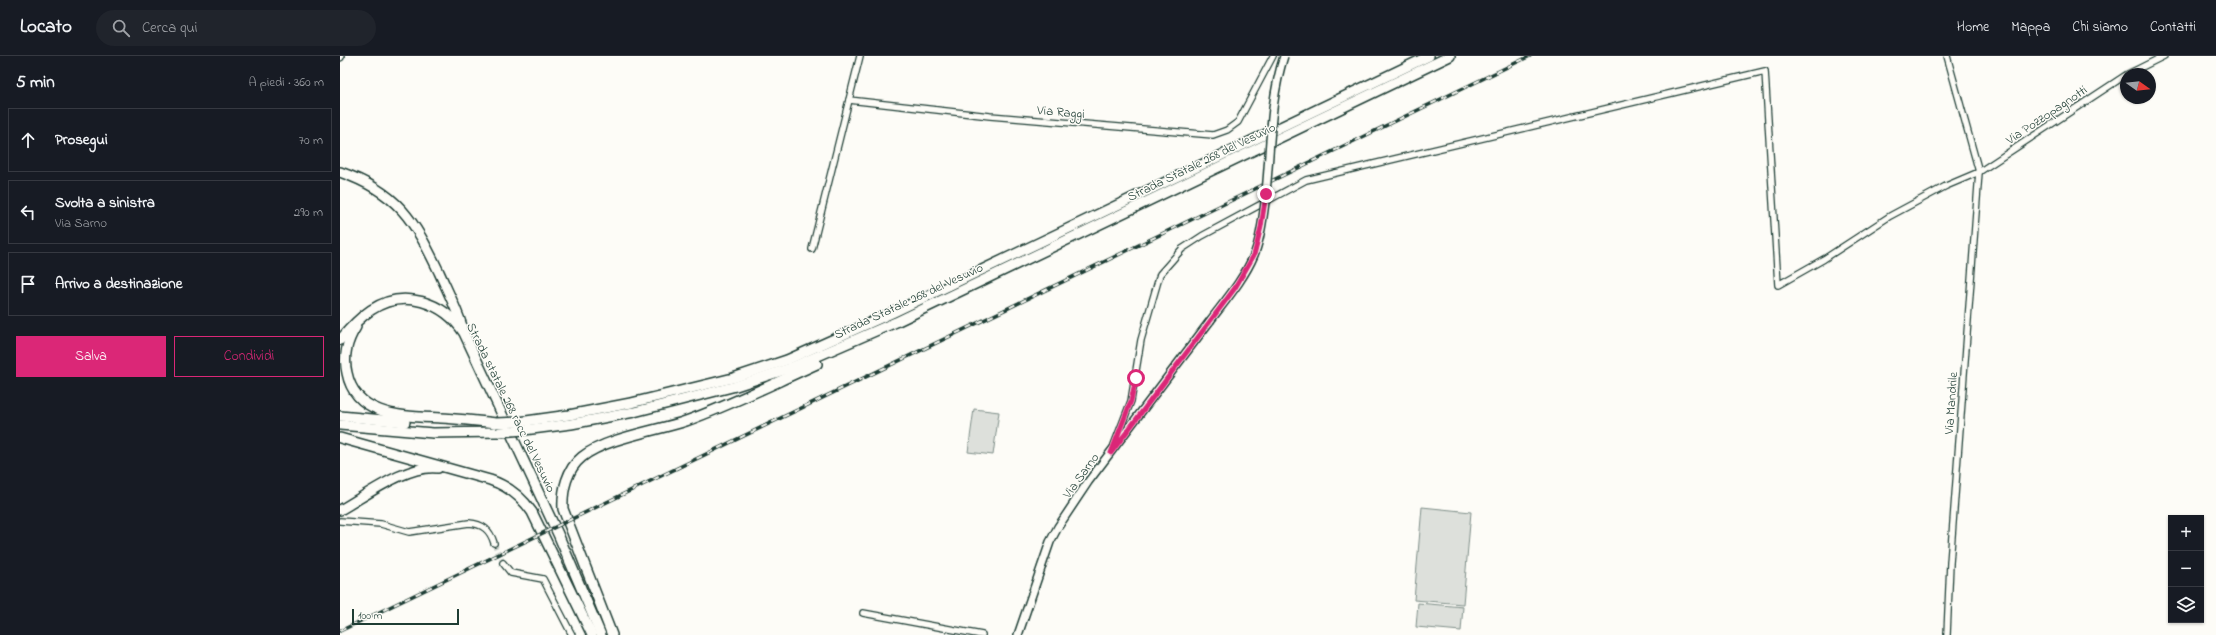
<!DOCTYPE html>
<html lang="it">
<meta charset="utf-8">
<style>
:root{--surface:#171b24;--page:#20242c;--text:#f1f3f6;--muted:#9ea1a6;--line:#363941;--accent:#db2777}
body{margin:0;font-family:"Indie Flower",sans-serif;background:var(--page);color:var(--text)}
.controls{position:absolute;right:12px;bottom:12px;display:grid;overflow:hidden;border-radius:0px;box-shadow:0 1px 3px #0004}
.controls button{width:36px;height:36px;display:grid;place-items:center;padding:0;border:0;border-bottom:1px solid var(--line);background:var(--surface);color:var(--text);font:20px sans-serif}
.compass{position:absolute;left:1780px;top:12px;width:36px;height:36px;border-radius:50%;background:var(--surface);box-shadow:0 1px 3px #0004;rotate:105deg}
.scale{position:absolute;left:12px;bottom:10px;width:107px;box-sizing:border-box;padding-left:4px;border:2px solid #1f3d34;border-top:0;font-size:11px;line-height:14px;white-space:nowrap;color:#1f3d34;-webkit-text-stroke:3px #fdfcf7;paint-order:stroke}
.stop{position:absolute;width:12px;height:12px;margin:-9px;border:3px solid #db2777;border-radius:50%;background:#fff}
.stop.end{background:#db2777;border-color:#fff;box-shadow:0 1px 4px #0008}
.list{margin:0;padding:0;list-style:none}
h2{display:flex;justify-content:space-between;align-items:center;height:52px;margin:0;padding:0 16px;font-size:17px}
h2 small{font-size:13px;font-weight:400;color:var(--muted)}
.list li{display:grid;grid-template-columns:26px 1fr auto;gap:12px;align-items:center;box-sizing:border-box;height:64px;margin:0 8px 8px;padding:0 8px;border:1px solid var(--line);border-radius:0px}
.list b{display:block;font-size:15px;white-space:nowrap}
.list p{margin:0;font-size:13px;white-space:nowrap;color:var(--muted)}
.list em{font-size:13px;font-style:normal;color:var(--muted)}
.actions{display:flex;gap:8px;padding:12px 16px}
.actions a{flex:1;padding:9px 0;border:1px solid var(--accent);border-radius:0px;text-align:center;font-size:14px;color:var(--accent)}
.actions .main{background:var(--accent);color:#fff}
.icon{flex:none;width:22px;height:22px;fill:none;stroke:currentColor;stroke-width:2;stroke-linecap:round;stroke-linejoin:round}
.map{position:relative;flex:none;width:1876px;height:579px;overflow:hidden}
header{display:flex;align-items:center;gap:24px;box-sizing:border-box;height:56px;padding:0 20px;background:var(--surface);border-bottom:1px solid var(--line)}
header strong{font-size:19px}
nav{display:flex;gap:22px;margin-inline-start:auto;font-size:14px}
.search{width:280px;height:36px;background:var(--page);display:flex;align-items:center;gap:10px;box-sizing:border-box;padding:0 14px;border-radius:22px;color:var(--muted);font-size:15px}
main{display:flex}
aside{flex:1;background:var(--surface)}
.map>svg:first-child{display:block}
.green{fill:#dde0db;stroke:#7e8e88}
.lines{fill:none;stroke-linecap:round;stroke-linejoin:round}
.minor-tunnel{stroke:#d1d6d0;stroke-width:5.5;stroke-dasharray:5.5 3;stroke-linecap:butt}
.minor-casing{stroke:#1f3d34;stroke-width:8}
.tertiary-casing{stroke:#1f3d34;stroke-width:10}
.trunk-casing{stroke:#1f3d34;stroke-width:12}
.minor{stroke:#fdfcf7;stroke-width:5.5}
.tertiary{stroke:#fdfcf7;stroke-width:7}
.trunk{stroke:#fdfcf7;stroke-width:9}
.rail-casing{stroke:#1f3d34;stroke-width:3.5}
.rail{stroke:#fdfcf7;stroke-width:2;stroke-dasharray:6;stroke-linecap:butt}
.tertiary-bridge-casing{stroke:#1f3d34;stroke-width:10;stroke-linecap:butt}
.trunk-bridge-casing{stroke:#1f3d34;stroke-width:12;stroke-linecap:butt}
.tertiary-bridge{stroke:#fdfcf7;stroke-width:7}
.trunk-bridge{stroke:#fdfcf7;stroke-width:9}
.route{stroke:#db2777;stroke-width:5}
.labels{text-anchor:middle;stroke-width:3;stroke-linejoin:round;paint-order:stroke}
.street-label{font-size:13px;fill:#1f3d34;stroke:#fdfcf7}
</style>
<header>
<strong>Locato</strong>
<div class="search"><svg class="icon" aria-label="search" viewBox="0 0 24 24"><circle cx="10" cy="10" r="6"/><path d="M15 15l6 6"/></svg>Cerca qui</div>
<nav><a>Home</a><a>Mappa</a><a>Chi siamo</a><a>Contatti</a></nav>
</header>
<main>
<aside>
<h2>5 min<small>A piedi · 360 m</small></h2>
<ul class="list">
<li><svg class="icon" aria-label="ahead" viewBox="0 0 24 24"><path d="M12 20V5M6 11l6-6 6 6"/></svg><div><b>Prosegui</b></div><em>70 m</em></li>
<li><svg class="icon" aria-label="left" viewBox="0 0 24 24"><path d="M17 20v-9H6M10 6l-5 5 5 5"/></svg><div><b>Svolta a sinistra</b><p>Via Sarno</p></div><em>290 m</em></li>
<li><svg class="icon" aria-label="arrive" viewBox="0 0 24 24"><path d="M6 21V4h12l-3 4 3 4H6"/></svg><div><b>Arrivo a destinazione</b></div></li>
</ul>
<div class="actions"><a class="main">Salva</a><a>Condividi</a></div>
</aside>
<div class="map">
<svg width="1876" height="579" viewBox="0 0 1876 579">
<rect width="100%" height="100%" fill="#fdfcf7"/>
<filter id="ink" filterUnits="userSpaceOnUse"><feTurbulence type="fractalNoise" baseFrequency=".025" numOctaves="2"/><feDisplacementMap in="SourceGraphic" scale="8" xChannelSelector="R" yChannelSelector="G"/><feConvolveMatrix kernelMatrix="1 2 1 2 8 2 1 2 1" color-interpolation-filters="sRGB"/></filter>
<g filter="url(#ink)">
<g class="green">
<polygon points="634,353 659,356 653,399 628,396"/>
<polygon points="1082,451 1131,456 1123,548 1074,544"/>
<polygon points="1078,547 1123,551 1121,575 1076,571"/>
</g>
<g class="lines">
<polyline class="minor-tunnel" points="154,487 163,507"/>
<defs>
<g id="minor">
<polyline points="520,0 509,44 650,60 873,79 887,74 898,66 933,0"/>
<polyline points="1607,0 1639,116 1610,507 1607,579"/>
<polyline points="1788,18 1824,0"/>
<polyline points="472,193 509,44"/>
<polyline points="774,389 791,345 801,284 820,218 842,193 862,180 966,124 1425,15 1438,229 1484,203 1550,160 1606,130 1639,116 1786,19"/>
<path d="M0,465l41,3 28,8 60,-9c14,1 21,7 25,20"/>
<polyline points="163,507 171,517 203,523 232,579"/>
<polyline points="523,557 642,579"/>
</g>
<g id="tertiary">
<polyline points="0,1 0,0"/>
<polyline points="678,579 710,486 718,471 748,426 870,265"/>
</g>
<g id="trunk">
<path d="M0,116c58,20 74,48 99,100 8,18 17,35 23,54"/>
<path d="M16,271c-9,14 -13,29 -9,46 9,45 59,43 94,45 18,1 37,3 55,5"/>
<path d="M0,284c9,-11 19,-22 31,-30 32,-22 73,-8 93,23l94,201 43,101"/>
<polyline points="0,360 65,366"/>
<polyline points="179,366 229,359 291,347 393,322 447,304 552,257 1089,0"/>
<polyline points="0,369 93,377 160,376"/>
<polyline points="184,374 231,368 294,356 396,330 450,312 556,266 1110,0"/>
<path d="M0,382l150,42c18,6 31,16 42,32l60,123"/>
<path d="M0,454c27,-15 67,-46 98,-42"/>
<path d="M272,579l-49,-126c-1,-19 4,-40 19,-52 24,-19 74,-26 104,-36 45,-16 88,-38 131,-57"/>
</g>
</defs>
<use href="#minor" class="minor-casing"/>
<use href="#tertiary" class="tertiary-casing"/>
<use href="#trunk" class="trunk-casing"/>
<use href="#minor" class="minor"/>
<use href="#tertiary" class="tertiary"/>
<use href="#trunk" class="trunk"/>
<defs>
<polyline id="rail" points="0,575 1190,0"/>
</defs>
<use href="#rail" class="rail-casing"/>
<use href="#rail" class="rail"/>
<defs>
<path id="tertiary-bridge" d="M870,265c15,-20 34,-42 44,-66 6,-14 8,-30 10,-45 7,-51 4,-105 20,-154"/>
<g id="trunk-bridge">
<polyline points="156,367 179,366"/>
<polyline points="160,376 184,374"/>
</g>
</defs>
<use href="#tertiary-bridge" class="tertiary-bridge-casing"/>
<use href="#trunk-bridge" class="trunk-bridge-casing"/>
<use href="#tertiary-bridge" class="tertiary-bridge"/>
<use href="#trunk-bridge" class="trunk-bridge"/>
</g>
</g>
<g class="lines" filter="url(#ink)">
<polyline class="route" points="796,322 791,345 771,397 895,232 914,199 921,171 926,138"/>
</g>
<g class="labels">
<g class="street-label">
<text transform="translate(721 55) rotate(5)" y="5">Via Raggi</text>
<text transform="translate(1706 58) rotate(-34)" y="5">Via Pozzopagnotti</text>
<text transform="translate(861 105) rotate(-26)" y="5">Strada Statale 268 del Vesuvio</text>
<text transform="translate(568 244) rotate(-25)" y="5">Strada Statale 268 del Vesuvio</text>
<text transform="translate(1610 347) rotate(-86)" y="5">Via Mandrile</text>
<text transform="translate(172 351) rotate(64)" y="5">Strada statale 268 racc del Vesuvio</text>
<text transform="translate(740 419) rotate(-54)" y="5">Via Sarno</text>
</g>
</g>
</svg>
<div class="controls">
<button>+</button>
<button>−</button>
<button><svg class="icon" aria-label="layers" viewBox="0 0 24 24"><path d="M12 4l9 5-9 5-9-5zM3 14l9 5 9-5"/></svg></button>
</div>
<svg class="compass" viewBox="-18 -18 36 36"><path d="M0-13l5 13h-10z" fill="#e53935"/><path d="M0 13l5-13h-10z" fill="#9ea1a6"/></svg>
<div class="scale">100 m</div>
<div class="stop" style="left:796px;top:322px"></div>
<div class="stop end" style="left:926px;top:138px"></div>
</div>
</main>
